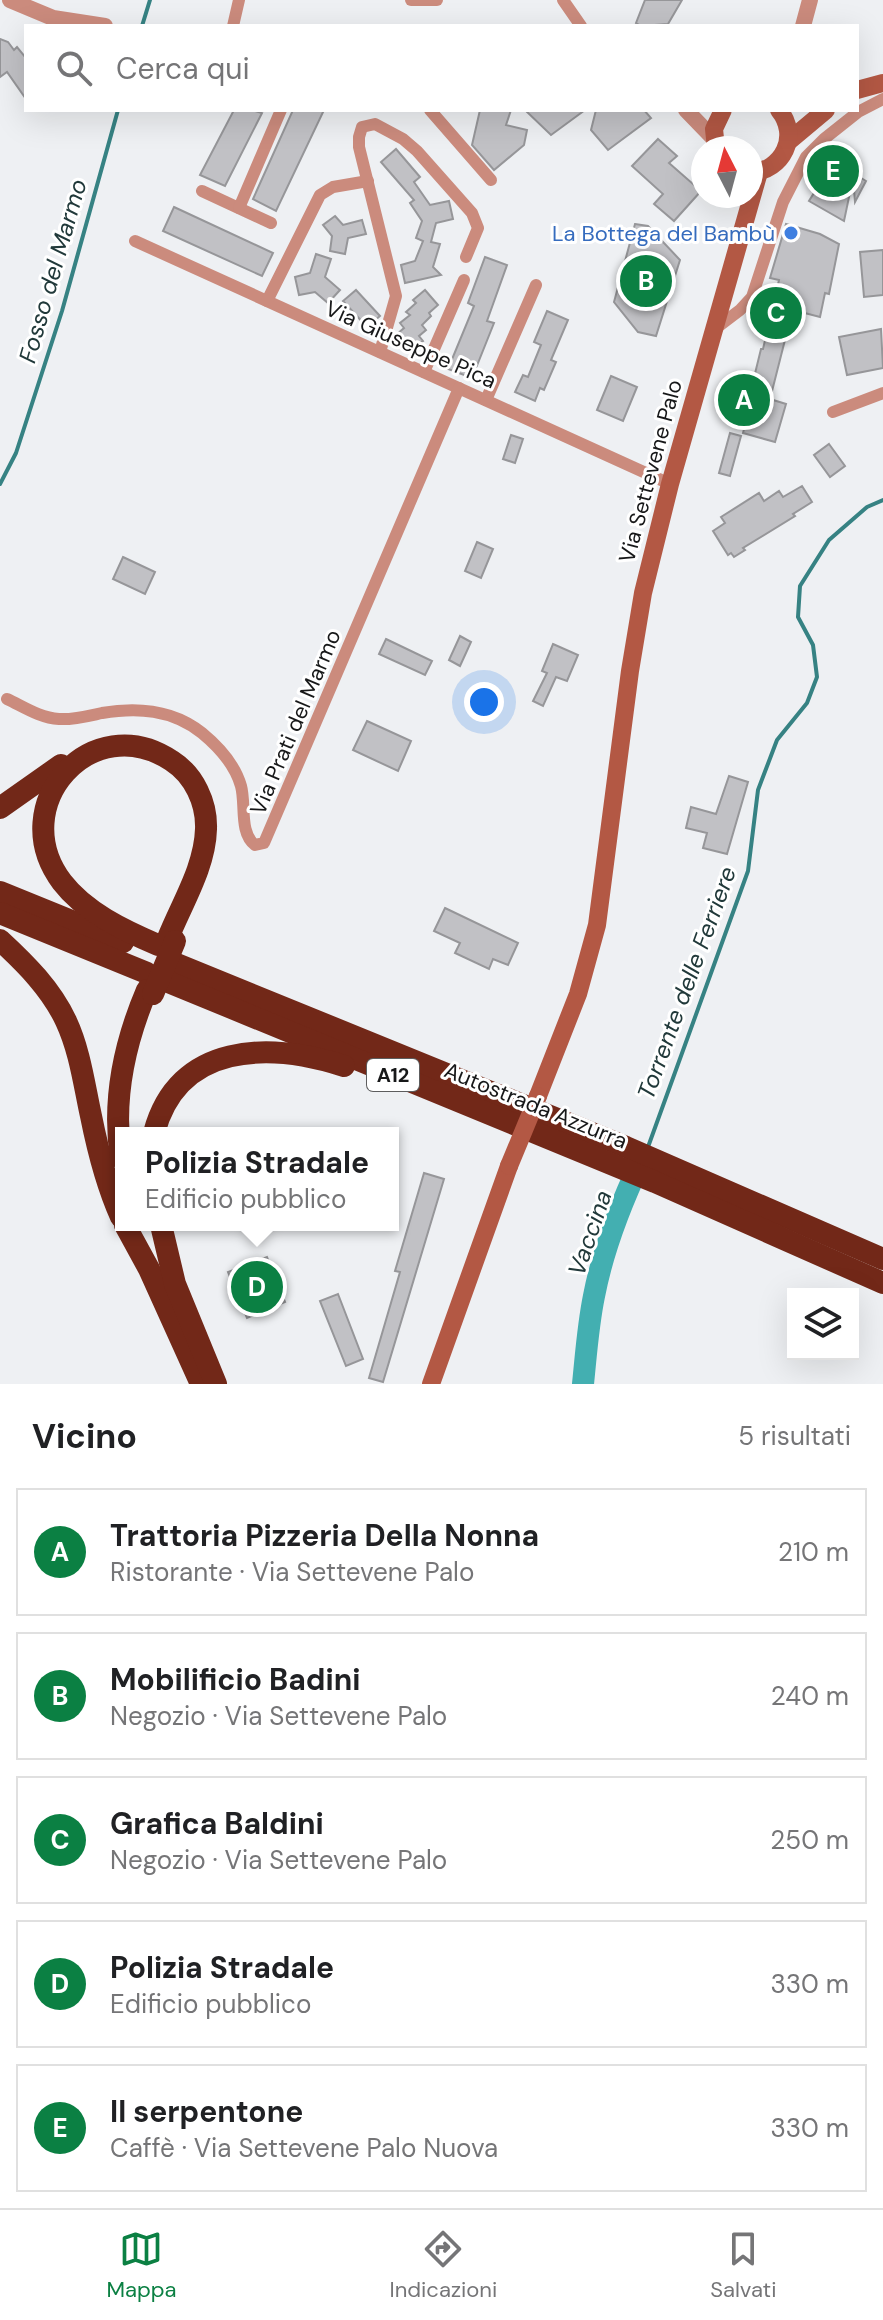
<!DOCTYPE html>
<html lang="it">
<meta charset="utf-8">
<style>
:root{--surface:#fff;--page:#f2f2f2;--text:#202124;--muted:#757577;--line:#e0e0e0;--accent:#0b8043}
body{margin:0;font-family:"DM Sans",sans-serif;background:var(--page);color:var(--text)}
.controls{position:absolute;right:24px;bottom:24px;display:grid;overflow:hidden;border-radius:0px;box-shadow:0 8px 32px #0002}
.controls button{width:72px;height:72px;display:grid;place-items:center;padding:0;border:0;border-bottom:2px solid var(--line);background:var(--surface);color:var(--text);font:40px sans-serif}
.compass{position:absolute;left:691px;top:136px;width:72px;height:72px;border-radius:50%;background:var(--surface);box-shadow:0 8px 32px #0002;rotate:354deg}
.you{position:absolute;left:484px;top:702px;width:28px;height:28px;margin:-20px;border:6px solid #fff;border-radius:50%;background:#1a73e8;box-shadow:0 0 0 12px #1a73e833}
.badge{display:grid;place-items:center;width:52px;height:52px;border-radius:50%;background:var(--accent);color:#fff;font-size:26px;font-weight:700}
.pin{position:absolute;translate:-50% -50%;border:4px solid #fff;box-shadow:0 2px 8px #0006}
.popup{position:absolute;left:115px;top:1127px;width:284px;height:104px;box-sizing:border-box;display:grid;place-content:center;border-radius:0px;background:var(--surface);filter:drop-shadow(0 2px 6px #0005);font-size:26px;white-space:nowrap;color:var(--muted)}
.popup b{font-size:30px;color:var(--text)}
.popup::after{content:'';position:absolute;left:50%;top:100%;margin-left:-16px;border:16px solid transparent;border-top-color:var(--surface)}
.list{margin:0;padding:0;list-style:none}
h2{display:flex;justify-content:space-between;align-items:center;height:104px;margin:0;padding:0 32px;font-size:34px}
h2 small{font-size:26px;font-weight:400;color:var(--muted)}
.list li{display:grid;grid-template-columns:52px 1fr auto;gap:24px;align-items:center;box-sizing:border-box;height:128px;margin:0 16px 16px;padding:0 16px;border:2px solid var(--line);border-radius:0px}
.list b{display:block;font-size:30px;white-space:nowrap}
.list p{margin:0;font-size:26px;white-space:nowrap;color:var(--muted)}
.list em{font-size:26px;font-style:normal;color:var(--muted)}
.icon{flex:none;width:44px;height:44px;fill:none;stroke:currentColor;stroke-width:2;stroke-linecap:round;stroke-linejoin:round}
.map{position:relative;flex:none;width:883px;height:1384px;overflow:hidden}
.search{position:absolute;background:var(--surface);box-shadow:0 8px 32px #0002;left:24px;right:24px;top:24px;height:88px;display:flex;align-items:center;gap:20px;box-sizing:border-box;padding:0 28px;border-radius:0px;color:var(--muted);font-size:30px}
.sheet{height:824px;background:var(--surface)}
nav{display:flex;justify-content:space-around;align-items:center;box-sizing:border-box;height:112px;border-top:2px solid var(--line);background:var(--surface);font-size:22px;color:var(--muted)}
nav a{display:grid;justify-items:center;gap:4px}
nav .on{color:var(--accent)}
.map>svg:first-child{display:block}
.lines{fill:none;stroke-linecap:round;stroke-linejoin:round}
.stream{stroke:#368283;stroke-width:4}
.river{stroke:#43afb1;stroke-width:22}
.building{fill:#c1c1c5;stroke:#969699;stroke-width:2}
.minor{stroke:#cb8b7d;stroke-width:12}
.tertiary{stroke:#cb8b7d;stroke-width:16}
.secondary{stroke:#b35844;stroke-width:18}
.motorway{stroke:#722818;stroke-width:22}
.secondary-bridge{stroke:#b35844;stroke-width:18}
.motorway-bridge{stroke:#722818;stroke-width:22}
.shop-dot{fill:#3f7fe0;stroke:#fff;stroke-width:3}
.labels{text-anchor:middle;stroke-width:6;stroke-linejoin:round;paint-order:stroke}
.shield{fill:#fff;stroke:#5d5d5e;stroke-width:2}
.shield-label{font-size:20px;font-weight:bold;fill:#171819}
.shop-label{font-size:22px;fill:#366cbe;stroke:#fff;text-anchor:end}
.street-label{font-size:22px;fill:#171819;stroke:#fff}
.water-label{font-size:24px;font-style:italic;fill:#21393a;stroke:#fff}
</style>
<div class="map">
<svg width="883" height="1384" viewBox="0 0 883 1384">
<rect width="100%" height="100%" fill="#eef0f3"/>
<g class="lines">
<g class="stream">
<polyline points="142,26 150,0"/>
<polyline points="0,484 16,453 62,311 118,110"/>
<polyline points="648,1147 748,871 758,790 777,740 807,703 817,677 813,645 798,617 800,586 829,540 867,507 883,500"/>
</g>
<path class="river" d="M583,1384c3,-29 5,-59 11,-88 9,-47 27,-93 48,-137"/>
</g>
<g class="building">
<polygon points="645,0 682,0 668,24 641,26 636,23"/>
<polygon points="0,39 8,42 14,50 17,47 26,58 26,99 7,72 0,77"/>
<polygon points="234,110 252,110 262,113 225,186 200,175"/>
<polygon points="293,110 324,110 276,211 253,199"/>
<polygon points="480,110 511,110 506,125 527,130 524,145 494,170 472,145"/>
<polygon points="525,110 585,110 551,135"/>
<polygon points="596,110 644,110 651,118 608,150 591,130"/>
<polygon points="658,139 677,156 669,163 701,191 674,221 654,204 663,194 632,166"/>
<polygon points="396,149 420,177 414,182 430,205 449,201 453,219 436,223 431,242 440,244 433,267 441,275 405,283 401,265 415,261 423,241 416,238 422,221 410,203 414,200 381,162"/>
<polygon points="834,161 866,181 855,202 853,178 844,221 809,201"/>
<polygon points="174,207 273,253 262,276 163,231"/>
<polygon points="335,216 343,225 362,220 366,234 348,238 345,254 330,251 332,236 323,225"/>
<polygon points="635,224 648,226 680,260 656,336 638,332 614,302"/>
<polygon points="786,224 820,234 839,244 829,294 825,293 820,317 797,311 791,337 786,336 770,399 786,404 775,442 743,433 749,410 737,408 742,391 750,394 761,349 763,349 779,280 770,278"/>
<polygon points="883,250 883,295 864,297 860,252"/>
<polygon points="316,254 331,259 325,277 340,290 328,303 315,292 299,295 295,277 310,273"/>
<polygon points="485,257 507,265 487,321 494,323 472,378 448,369 474,306 468,303"/>
<polygon points="356,290 380,316 367,327 343,301"/>
<polygon points="425,290 438,305 429,313 431,316 422,325 426,330 419,336 423,341 411,350 397,334 404,328 400,323 410,315 406,312 416,303 413,300"/>
<polygon points="547,311 568,320 551,360 556,362 544,390 540,388 535,401 515,392 523,375 528,377 541,345 534,342"/>
<polygon points="881,329 883,368 847,375 839,337"/>
<polygon points="611,376 637,387 623,421 597,410"/>
<polygon points="730,433 741,436 730,476 719,473"/>
<polygon points="511,435 523,439 515,463 503,459"/>
<polygon points="829,444 845,466 830,477 814,455"/>
<polygon points="802,486 812,502 793,514 795,516 743,548 745,550 734,557 731,553 728,555 713,531 725,523 721,517 759,493 764,501 779,491 783,497"/>
<polygon points="477,542 493,549 481,578 465,571"/>
<polygon points="123,557 155,572 145,594 113,579"/>
<polygon points="460,636 471,642 460,666 449,660"/>
<polygon points="386,639 432,661 425,675 379,654"/>
<polygon points="553,644 578,655 567,681 556,677 543,706 533,701 547,673 542,671"/>
<polygon points="367,721 411,741 398,771 353,750"/>
<polygon points="729,776 748,782 727,854 703,848 707,833 686,828 691,807 716,814"/>
<polygon points="445,908 518,943 508,965 493,959 489,969 455,953 460,943 434,931"/>
<polygon points="424,1173 444,1179 383,1382 369,1378 400,1272 395,1271"/>
<polygon points="267,1257 285,1302 247,1318 228,1272"/>
<polygon points="338,1294 363,1359 346,1366 320,1301"/>
</g>
<g class="lines">
<g class="minor">
<polyline points="411,0 437,0"/>
<polyline points="563,0 581,26"/>
<polyline points="233,26 239,0"/>
<polyline points="430,110 491,180"/>
<polyline points="202,191 271,223"/>
<polyline points="239,208 281,110"/>
<polyline points="135,241 670,484"/>
<polyline points="267,301 320,195 333,187 368,181"/>
<polyline points="715,329 740,310 752,297 783,202 806,157 824,139 858,112 883,99"/>
<polyline points="380,352 396,296 359,147 359,137 362,127 375,124 403,139 417,151 472,213 478,228 466,257"/>
<polyline points="424,372 464,280"/>
<polyline points="486,400 536,285"/>
<polyline points="833,412 883,393"/>
<path d="M7,699c17,8 33,19 52,20 14,1 29,-3 43,-6 35,-6 70,-4 100,20 17,14 33,32 39,53 5,18 -2,47 14,59l9,-2 195,-455"/>
</g>
<g class="tertiary">
<polyline points="10,0 53,18 105,26"/>
<polyline points="803,26 810,0"/>
<polyline points="686,110 714,139"/>
</g>
<g class="secondary">
<polyline points="857,90 883,83"/>
<polyline points="789,141 826,110"/>
<polyline points="716,148 714,129 723,110"/>
<path d="M751,173c32,-3 49,-37 28,-63"/>
<polyline points="538,1096 578,994 597,925 630,671 643,593 670,484 759,172"/>
<polyline points="431,1384 509,1166"/>
</g>
<g class="motorway">
<polyline points="0,808 61,765"/>
<polyline points="0,892 123,942"/>
<polyline points="0,913 147,973"/>
<path d="M0,940c26,24 51,49 66,81 14,30 18,63 25,95 7,35 15,68 30,101"/>
<path d="M158,945c-35,-15 -73,-33 -96,-63 -58,-77 30,-175 110,-121 22,14 35,42 34,68 -1,38 -24,74 -38,109"/>
<polyline points="174,963 626,1147 883,1259"/>
<polyline points="166,981 655,1182 883,1283"/>
<path d="M154,1133c24,-91 115,-91 190,-67"/>
<path d="M121,1158c-9,-58 3,-114 26,-168"/>
<polyline points="125,1225 149,1269 201,1384"/>
<polyline points="161,1225 175,1284 216,1384"/>
</g>
<polyline class="secondary-bridge" points="509,1166 538,1096"/>
<polyline class="motorway-bridge" points="153,994 175,941"/>
</g>
<circle class="shop-dot" cx="791" cy="233" r="8"/>
<g class="labels">
<rect class="shield" x="367" y="1059" width="52" height="32" rx="6"/>
<g class="shield-label">
<text x="393" y="1082">A12</text>
</g>
<g class="shop-label">
<text x="775" y="241">La Bottega del Bambù</text>
</g>
<g class="street-label">
<text transform="translate(411 344) rotate(24)" y="8">Via Giuseppe Pica</text>
<text transform="translate(650 471) rotate(-75)" y="8">Via Settevene Palo</text>
<text transform="translate(295 722) rotate(-67)" y="8">Via Prati del Marmo</text>
<text transform="translate(536 1105) rotate(22)" y="8">Autostrada Azzurra</text>
</g>
<g class="water-label">
<text transform="translate(53 271) rotate(-74)" y="8">Fosso del Marmo</text>
<text transform="translate(687 983) rotate(-70)" y="8">Torrente delle Ferriere</text>
<text transform="translate(590 1233) rotate(-71)" y="8">Vaccina</text>
</g>
</g>
</svg>
<div class="controls">
<button><svg class="icon" aria-label="layers" viewBox="0 0 24 24"><path d="M12 4l9 5-9 5-9-5zM3 14l9 5 9-5"/></svg></button>
</div>
<svg class="compass" viewBox="-18 -18 36 36"><path d="M0-13l5 13h-10z" fill="#e53935"/><path d="M0 13l5-13h-10z" fill="#757577"/></svg>
<div class="you"></div>
<div class="pin badge" style="left:744px;top:400px">A</div>
<div class="pin badge" style="left:646px;top:281px">B</div>
<div class="pin badge" style="left:776px;top:313px">C</div>
<div class="pin badge" style="left:257px;top:1287px">D</div>
<div class="popup"><b>Polizia Stradale</b>Edificio pubblico</div>
<div class="pin badge" style="left:833px;top:171px">E</div>
<div class="search"><svg class="icon" aria-label="search" viewBox="0 0 24 24"><circle cx="10" cy="10" r="6"/><path d="M15 15l6 6"/></svg>Cerca qui</div>
</div>
<section class="sheet">
<h2>Vicino<small>5 risultati</small></h2>
<ul class="list">
<li><span class="badge">A</span><div><b>Trattoria Pizzeria Della Nonna</b><p>Ristorante · Via Settevene Palo</p></div><em>210 m</em></li>
<li><span class="badge">B</span><div><b>Mobilificio Badini</b><p>Negozio · Via Settevene Palo</p></div><em>240 m</em></li>
<li><span class="badge">C</span><div><b>Grafica Baldini</b><p>Negozio · Via Settevene Palo</p></div><em>250 m</em></li>
<li><span class="badge">D</span><div><b>Polizia Stradale</b><p>Edificio pubblico</p></div><em>330 m</em></li>
<li><span class="badge">E</span><div><b>Il serpentone</b><p>Caffè · Via Settevene Palo Nuova</p></div><em>330 m</em></li>
</ul>
</section>
<nav>
<a class="on"><svg class="icon" aria-label="map" viewBox="0 0 24 24"><path d="M3 6l6-2 6 2 6-2v14l-6 2-6-2-6 2zM9 4v14M15 6v14"/></svg>Mappa</a>
<a><svg class="icon" aria-label="directions" viewBox="0 0 24 24"><path d="M12 3l9 9-9 9-9-9zM9 14v-3h6M13 9l2 2-2 2"/></svg>Indicazioni</a>
<a><svg class="icon" aria-label="saved" viewBox="0 0 24 24"><path d="M7 4h10v16l-5-4-5 4z"/></svg>Salvati</a>
</nav>
